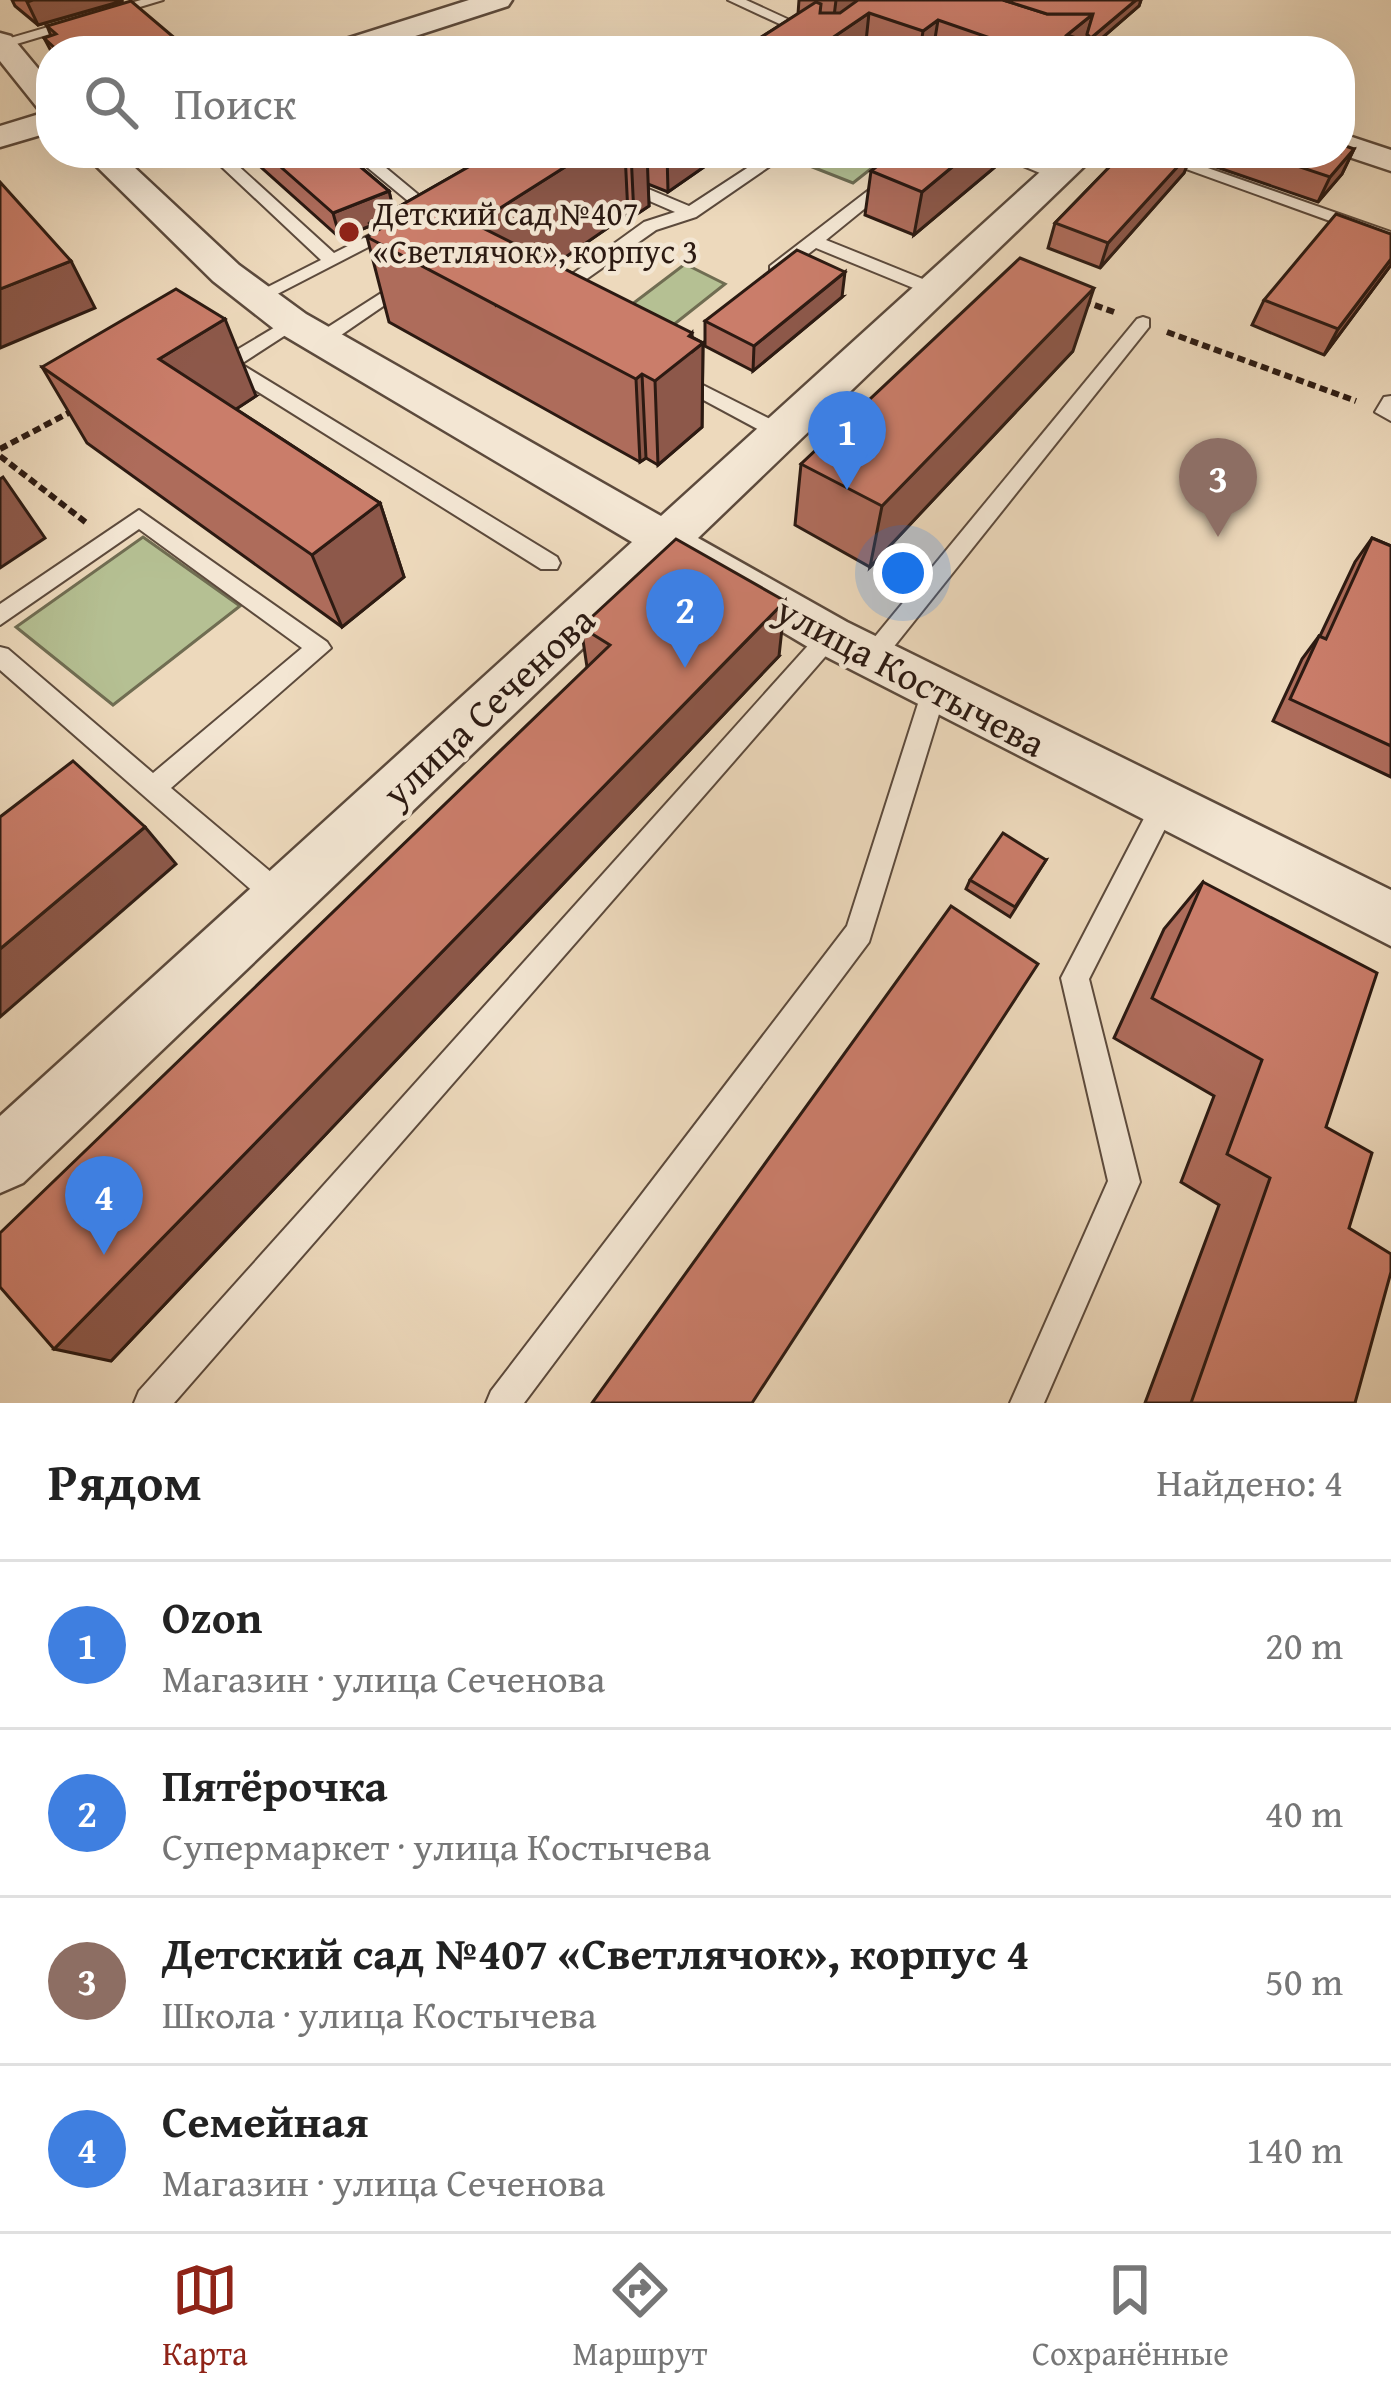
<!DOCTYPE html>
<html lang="ru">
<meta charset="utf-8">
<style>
:root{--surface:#fff;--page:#f6f6f6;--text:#222;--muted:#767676;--line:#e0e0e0;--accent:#8f2418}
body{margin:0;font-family:"Gentium Book Plus",serif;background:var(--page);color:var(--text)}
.you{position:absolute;left:903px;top:573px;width:42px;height:42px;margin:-30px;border:9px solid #fff;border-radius:50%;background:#1a73e8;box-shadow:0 0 0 18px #1a73e833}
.badge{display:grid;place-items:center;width:78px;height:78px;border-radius:50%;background:var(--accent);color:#fff;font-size:39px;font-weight:700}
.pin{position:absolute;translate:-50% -99px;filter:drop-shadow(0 3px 6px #0008)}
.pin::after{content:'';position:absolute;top:63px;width:42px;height:36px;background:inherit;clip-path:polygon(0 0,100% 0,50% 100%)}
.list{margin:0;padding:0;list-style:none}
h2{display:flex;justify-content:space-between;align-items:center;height:156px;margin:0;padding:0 48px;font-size:51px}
h2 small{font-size:39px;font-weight:400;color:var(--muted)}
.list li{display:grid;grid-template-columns:78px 1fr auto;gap:36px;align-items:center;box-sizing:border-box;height:168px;padding:0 48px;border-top:3px solid var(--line)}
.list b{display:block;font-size:45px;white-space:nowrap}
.list p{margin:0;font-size:39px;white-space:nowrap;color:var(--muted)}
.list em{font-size:39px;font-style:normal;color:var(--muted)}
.icon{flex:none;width:66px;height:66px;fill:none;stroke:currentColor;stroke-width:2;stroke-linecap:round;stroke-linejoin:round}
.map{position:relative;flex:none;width:1391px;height:1403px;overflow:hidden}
.search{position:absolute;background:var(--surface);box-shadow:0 12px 48px #0002;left:36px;right:36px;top:36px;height:132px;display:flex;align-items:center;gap:30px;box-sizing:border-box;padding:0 42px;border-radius:48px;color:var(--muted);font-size:45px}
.sheet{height:828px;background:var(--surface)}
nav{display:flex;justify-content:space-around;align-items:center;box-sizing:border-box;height:168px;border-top:3px solid var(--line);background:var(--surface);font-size:33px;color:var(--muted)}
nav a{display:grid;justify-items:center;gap:6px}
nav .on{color:var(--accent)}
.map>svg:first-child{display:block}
.green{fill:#b5c093;stroke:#706d52;stroke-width:3}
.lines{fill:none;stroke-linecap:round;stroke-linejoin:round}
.service-casing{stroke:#5c4a3c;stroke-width:4}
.minor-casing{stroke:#5c4a3c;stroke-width:5}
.path{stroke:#2c1a12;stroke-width:6;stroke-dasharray:8 4.5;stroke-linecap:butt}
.service{fill:#f3e6d3;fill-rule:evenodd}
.minor{fill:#f3e6d3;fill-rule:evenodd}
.wall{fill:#ae6c5b;stroke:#2c1a12;stroke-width:3}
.shaded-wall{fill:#8d584a;stroke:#2c1a12;stroke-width:3}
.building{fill:#ca7d6a;stroke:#2c1a12;stroke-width:3}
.poi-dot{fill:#8f2418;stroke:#f3e6d3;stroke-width:4.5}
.labels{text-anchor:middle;stroke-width:9;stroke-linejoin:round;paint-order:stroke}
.far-poi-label{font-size:33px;fill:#2c1a12;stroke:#f3e6d3;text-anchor:start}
.street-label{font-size:39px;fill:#2c1a12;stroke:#f3e6d3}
</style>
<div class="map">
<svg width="1391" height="1403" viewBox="0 0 1391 1403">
<rect width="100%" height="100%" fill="#edd9bc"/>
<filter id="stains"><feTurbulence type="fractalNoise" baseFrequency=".00167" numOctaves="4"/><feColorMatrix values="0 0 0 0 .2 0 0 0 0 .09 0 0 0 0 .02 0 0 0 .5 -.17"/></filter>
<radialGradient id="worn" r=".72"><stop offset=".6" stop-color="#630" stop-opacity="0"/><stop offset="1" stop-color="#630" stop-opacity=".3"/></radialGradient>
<g class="green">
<polygon points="807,153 891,153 853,183 797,161"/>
<polygon points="685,264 725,284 648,345 606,324"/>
<polygon points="143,537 240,606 113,705 16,627"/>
</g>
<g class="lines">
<defs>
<g id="service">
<polygon points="141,0 163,0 0,49 0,41"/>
<polygon points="728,0 746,0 822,35 810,38"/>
<polygon points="124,153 147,153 112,168 104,163"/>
<polygon points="207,153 224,153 334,253 419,210 350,153 368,153 438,211 258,304 252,303 252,295 321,260"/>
<polygon points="770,153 789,153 696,217 656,230 561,297 549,297 546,293 644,222 675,212 615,186 615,180 627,180 689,206"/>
<polygon points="992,153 1014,153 1066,175 1052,178"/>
<polygon points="1142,153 1165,153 1391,232 1391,243"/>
<polygon points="887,176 901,179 826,240 940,286 940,294 928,294 816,248 782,274 770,274 770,266"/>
<polygon points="408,276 414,277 414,285 328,344 314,344 314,336"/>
<polygon points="292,317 298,319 298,327 241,364 557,557 560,563 557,569 541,569 220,368 220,360"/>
<polygon points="1143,317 1149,319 1149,327 880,664 864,664 860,657 864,650 1137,319"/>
<polygon points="677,372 788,428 791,433 781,440 774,438 670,382 667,378"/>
<polygon points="1391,396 1391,421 1375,412 1384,397"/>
<polygon points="139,510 327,642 331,648 171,788 291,889 294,898 291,907 281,910 271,907 0,670 0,647 8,649 153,773 302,648 139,529 0,625 0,604"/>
<polygon points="830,627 842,636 838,642 174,1403 134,1403 139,1391 822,630"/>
<polygon points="935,678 943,681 947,688 869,942 524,1403 486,1403 491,1391 847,926 923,688 927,681"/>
<polygon points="1163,796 1172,799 1176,807 1089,979 1140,1182 1044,1403 1010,1403 1108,1181 1061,978 1154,799"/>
</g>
<g id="minor">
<polygon points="469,0 512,0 508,6 369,51 323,51 327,45"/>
<polygon points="0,33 11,36 51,84 51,132 0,147 0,126 46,112 40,111 0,61"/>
<polygon points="1340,133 1391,150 1391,171 1337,153"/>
<polygon points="83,153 119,153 239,265 306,314 661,516 1061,153 1098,153 698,538 847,622 1391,890 1391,946 813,650 670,565 23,1183 0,1193 0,1116 632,542 278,332 213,281"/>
</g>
</defs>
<use href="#service" class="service-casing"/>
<use href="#minor" class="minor-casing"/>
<g class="path">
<polyline points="1083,301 1114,312"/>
<polyline points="1167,332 1356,401"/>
<polyline points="0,449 76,409"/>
<polyline points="0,456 88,524"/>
</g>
<use href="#service" class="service"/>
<use href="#minor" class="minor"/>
</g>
<g class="wall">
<polygon points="12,0 122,0 122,1 38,25 15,6"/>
<polygon points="799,0 1141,0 1139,6 1095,44 1107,48 1106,51 739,51 798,14"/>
<polygon points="47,26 190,51 51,51 44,38 51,36"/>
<polygon points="1354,149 1342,174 1318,202 1190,158 1184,173 1100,268 1048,248 1055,223 1123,153 1340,153"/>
<polygon points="245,153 344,153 389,191 393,210 493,153 724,153 668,192 648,184 649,206 634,216 628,214 555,264 703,343 702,427 658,465 646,458 640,462 389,322 367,237 372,234 370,226 340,238"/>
<polygon points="894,153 1003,153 1001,162 914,235 865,215 871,171"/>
<polygon points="1391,234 1391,265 1324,355 1252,325 1264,300"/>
<polygon points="842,297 753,371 705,346 705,321"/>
<polygon points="1073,351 870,567 795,525 801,464"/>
<polygon points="42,367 256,396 236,409 380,503 404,577 342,627 87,443"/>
<polygon points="1372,538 1391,546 1391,777 1273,721 1302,659 1319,636 1320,636 1355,562"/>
<polygon points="581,627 779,656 111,1361 587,667"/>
<polygon points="1046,860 1010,917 966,889 970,880"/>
<polygon points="1203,882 1326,1127 1349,1228 1355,1403 1145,1403 1219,1205 1181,1182 1214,1096 1114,1038 1164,929"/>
</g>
<g class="shaded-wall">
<polygon points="33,0 122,0 122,1 38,25 27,2"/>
<polygon points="836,0 866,0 832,33"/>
<polygon points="1136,0 1141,0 1139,6 1087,51 1091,38"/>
<polygon points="869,13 865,51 813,51 817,48"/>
<polygon points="1093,14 1083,51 1067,35"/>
<polygon points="938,20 933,51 920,51 923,31"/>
<polygon points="1354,149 1342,174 1318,202 1330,177"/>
<polygon points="587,153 625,153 628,214 496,305 475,224"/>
<polygon points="631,153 647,153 649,206 634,216"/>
<polygon points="667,153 724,153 668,192"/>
<polygon points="969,153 1003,153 1001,162 914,235 922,192"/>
<polygon points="1190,153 1192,153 1184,173 1100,268 1108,243"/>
<polygon points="389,191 395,216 370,223 370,226 340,238 333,213"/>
<polygon points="1391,259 1391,265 1324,355 1338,329"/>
<polygon points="71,261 95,308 0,348 0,289"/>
<polygon points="845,272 842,297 753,371 754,346"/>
<polygon points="1094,288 1073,351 870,567 882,506"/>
<polygon points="225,319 256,396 195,436 159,359"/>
<polygon points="692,333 693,351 703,343 702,427 658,465 655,381"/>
<polygon points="642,374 646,458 640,462 636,379"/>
<polygon points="3,477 45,538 0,568 0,479"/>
<polygon points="380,503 404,577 342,627 312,555"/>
<polygon points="785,601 779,656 111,1361 54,1349"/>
<polygon points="145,827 176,864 0,1017 0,949"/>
</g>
<g class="building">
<polygon points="858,0 1003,0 1047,14 1093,14 1067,35 1107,48 1104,51 1028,51 938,20 923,31 869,13 813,51 740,51 816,2 821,4 820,13 840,13"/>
<polygon points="1003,0 1136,0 1091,38 1087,34 1093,14 1047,14"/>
<polygon points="131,1 190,51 58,51 44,38 56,34 47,26"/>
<polygon points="1340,144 1354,149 1330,177 1258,153 1340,153"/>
<polygon points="265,153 344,153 389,191 333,213"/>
<polygon points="493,153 587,153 475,224 692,333 689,336 703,343 655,381 642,374 636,379 367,237 380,229 370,223"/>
<polygon points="894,153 969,153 922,192 871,171"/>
<polygon points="1123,153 1190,153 1108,243 1055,223"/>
<polygon points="0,182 71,261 0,289"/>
<polygon points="1336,214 1391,234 1391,259 1338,329 1264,300"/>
<polygon points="797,250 845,272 754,346 705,321"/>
<polygon points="1020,258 1094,288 882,506 801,464"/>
<polygon points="176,289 225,319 159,359 380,503 312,555 42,367"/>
<polygon points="1372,538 1391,546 1391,746 1290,699 1319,636 1326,639"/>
<polygon points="676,539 785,601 54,1349 0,1287 0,1233 610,645 581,627"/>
<polygon points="73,761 145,827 0,949 0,817"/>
<polygon points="1003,833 1046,860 1015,907 970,880"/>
<polygon points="1203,882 1377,973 1326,1127 1372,1153 1349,1228 1391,1254 1391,1272 1355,1403 1191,1403 1270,1178 1227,1154 1262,1060 1152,998"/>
<polygon points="951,906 1038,964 752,1403 592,1403"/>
</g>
<circle class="poi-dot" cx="349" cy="232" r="12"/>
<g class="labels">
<g class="far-poi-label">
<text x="373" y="225">Детский сад №407<tspan x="373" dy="38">«Светлячок», корпус 3</tspan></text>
</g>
<g class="street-label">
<text transform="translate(911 676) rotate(28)" y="14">улица Костычева</text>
<text transform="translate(488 706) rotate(-43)" y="14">улица Сеченова</text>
</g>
</g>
<rect width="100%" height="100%" filter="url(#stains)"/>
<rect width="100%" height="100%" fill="url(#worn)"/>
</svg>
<div class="you"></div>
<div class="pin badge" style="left:847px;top:490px;background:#3f7fe0">1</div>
<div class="pin badge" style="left:685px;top:668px;background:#3f7fe0">2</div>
<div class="pin badge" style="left:1218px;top:537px;background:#8d6e63">3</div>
<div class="pin badge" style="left:104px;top:1255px;background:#3f7fe0">4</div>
<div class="search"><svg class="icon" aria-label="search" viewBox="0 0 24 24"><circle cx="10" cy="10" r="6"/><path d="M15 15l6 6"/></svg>Поиск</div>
</div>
<section class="sheet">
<h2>Рядом<small>Найдено: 4</small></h2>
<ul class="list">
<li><span class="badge" style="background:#3f7fe0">1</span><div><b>Ozon</b><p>Магазин · улица Сеченова</p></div><em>20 m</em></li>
<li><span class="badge" style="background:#3f7fe0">2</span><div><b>Пятёрочка</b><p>Супермаркет · улица Костычева</p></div><em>40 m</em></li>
<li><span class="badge" style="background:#8d6e63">3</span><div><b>Детский сад №407 «Светлячок», корпус 4</b><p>Школа · улица Костычева</p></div><em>50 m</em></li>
<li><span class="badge" style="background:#3f7fe0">4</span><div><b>Семейная</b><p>Магазин · улица Сеченова</p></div><em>140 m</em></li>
</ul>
</section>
<nav>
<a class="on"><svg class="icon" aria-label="map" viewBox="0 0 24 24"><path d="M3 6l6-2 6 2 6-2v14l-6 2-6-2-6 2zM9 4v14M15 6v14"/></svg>Карта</a>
<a><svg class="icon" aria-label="directions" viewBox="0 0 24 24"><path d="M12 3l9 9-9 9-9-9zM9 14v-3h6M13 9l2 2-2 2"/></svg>Маршрут</a>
<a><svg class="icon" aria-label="saved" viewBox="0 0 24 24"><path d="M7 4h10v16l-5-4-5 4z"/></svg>Сохранённые</a>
</nav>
